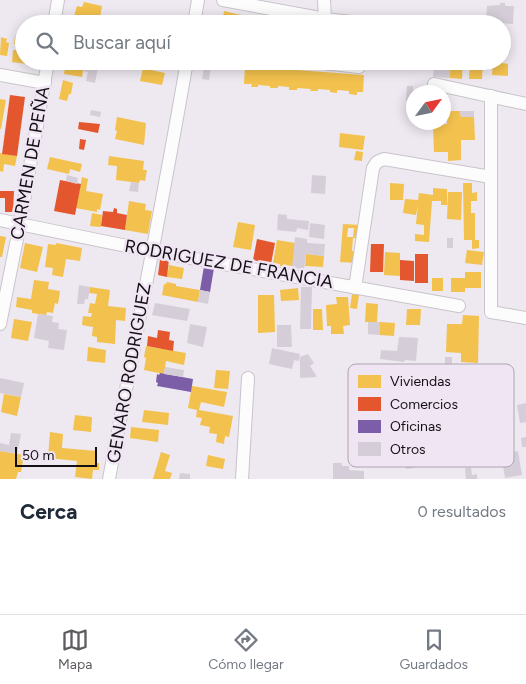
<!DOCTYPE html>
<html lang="es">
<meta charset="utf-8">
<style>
:root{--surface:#fff;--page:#f6f6f7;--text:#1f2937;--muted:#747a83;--line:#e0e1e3;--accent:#605b61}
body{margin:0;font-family:Figtree,sans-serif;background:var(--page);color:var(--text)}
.compass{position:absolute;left:406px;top:85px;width:45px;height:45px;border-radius:50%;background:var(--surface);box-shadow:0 2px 12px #0003;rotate:57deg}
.scale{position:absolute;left:15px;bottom:12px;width:82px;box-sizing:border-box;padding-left:5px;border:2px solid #130f14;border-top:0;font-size:14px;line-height:18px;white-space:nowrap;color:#130f14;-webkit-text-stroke:4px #f0e5f3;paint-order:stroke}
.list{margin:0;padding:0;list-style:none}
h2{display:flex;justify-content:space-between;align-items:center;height:65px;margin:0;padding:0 20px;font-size:21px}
h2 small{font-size:16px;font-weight:400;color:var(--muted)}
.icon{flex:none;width:28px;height:28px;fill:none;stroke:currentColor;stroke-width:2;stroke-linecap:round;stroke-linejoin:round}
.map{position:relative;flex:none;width:526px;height:479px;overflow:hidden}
.search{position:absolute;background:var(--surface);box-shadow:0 2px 12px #0003;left:15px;right:15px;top:15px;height:55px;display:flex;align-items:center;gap:12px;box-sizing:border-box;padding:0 18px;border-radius:28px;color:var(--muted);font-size:19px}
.sheet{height:135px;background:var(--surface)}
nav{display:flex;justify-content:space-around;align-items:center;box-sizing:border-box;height:70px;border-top:1px solid var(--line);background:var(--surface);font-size:14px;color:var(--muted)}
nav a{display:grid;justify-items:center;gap:2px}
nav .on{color:var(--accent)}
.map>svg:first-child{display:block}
.homes{fill:#f2c14e}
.shops{fill:#e4572e}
.offices{fill:#7b5ea7}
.building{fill:#d5ced8}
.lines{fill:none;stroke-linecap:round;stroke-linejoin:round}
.minor-casing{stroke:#c9c4ca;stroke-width:14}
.minor{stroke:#fcfcfd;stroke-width:12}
.labels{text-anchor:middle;stroke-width:5;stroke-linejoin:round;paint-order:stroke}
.street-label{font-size:18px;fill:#130f14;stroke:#f0e5f3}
.key{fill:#f0e5f3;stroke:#aea5b0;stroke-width:1}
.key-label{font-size:14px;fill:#130f14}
</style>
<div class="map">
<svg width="526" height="479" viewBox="0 0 526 479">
<rect width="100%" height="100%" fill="#eee8f0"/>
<g class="homes">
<polygon points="84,2 102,6 99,24 80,24 81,17 74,16 77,6 82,7"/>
<polygon points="224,11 241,15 239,24 222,24"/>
<polygon points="15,36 24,37 24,61 28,61 27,64 12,62 13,50 17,50 17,44 14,44"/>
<polygon points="1,37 7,39 6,42 9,43 7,56 0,55"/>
<polygon points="157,61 174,61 173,65 170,64 169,70 155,67"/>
<polygon points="450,61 463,61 462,79 450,78"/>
<polygon points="470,61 483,61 482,79 469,79"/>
<polygon points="493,61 503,61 502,63 508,64 508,76 492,75"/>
<polygon points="66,62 84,65 82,77 64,74"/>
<polygon points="245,66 364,75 363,92 357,92 357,95 349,94 349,91 337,90 337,93 330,92 330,90 318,89 318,91 310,91 311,89 297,88 297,90 289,90 289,87 278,86 278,88 270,88 270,86 258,85 258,87 251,87 252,84 244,84"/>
<polygon points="143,68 165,73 162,85 140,81"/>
<polygon points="63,80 73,83 71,94 69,94 67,101 59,99"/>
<polygon points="0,99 6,100 1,129 0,129"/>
<polygon points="447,111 460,111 461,117 474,117 475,140 461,140 461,160 448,161 448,152 434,152 433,125 447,124"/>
<polygon points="117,117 146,123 144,145 115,139 117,131 115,130"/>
<polygon points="340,133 365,136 363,150 339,147"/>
<polygon points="356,151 363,152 362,161 354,160"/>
<polygon points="0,153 17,156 15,166 4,164 3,172 0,171"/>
<polygon points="109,156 144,161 143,170 147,170 145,181 140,180 139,183 116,180 117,166 108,165"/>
<polygon points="50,157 82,164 80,172 70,169 69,174 47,169"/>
<polygon points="82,177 88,179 86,191 103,194 100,210 97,209 97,212 76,208"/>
<polygon points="390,183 404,184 403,200 390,200"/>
<polygon points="463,183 472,183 472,193 477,192 477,201 471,201 471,213 475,213 475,240 479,240 479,248 472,249 472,240 464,240"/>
<polygon points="433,188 447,189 447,205 441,205 441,201 432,201 429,242 415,241 415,234 424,235 424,225 416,224 418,205 416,215 403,213 405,199 418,200 419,193 433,195"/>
<polygon points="448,192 462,192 461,220 447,219"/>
<polygon points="129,201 146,204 145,210 152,211 148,234 125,230"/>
<polygon points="92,213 102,215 101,227 90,226"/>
<polygon points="238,222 255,225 251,250 233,247"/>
<polygon points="343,224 360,225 359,238 353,238 354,228 348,228 347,237 353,237 352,251 358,251 357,263 340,262"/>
<polygon points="0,236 6,237 2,257 0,257"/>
<polygon points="277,240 295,243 293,266 284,265 284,267 280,266 280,264 273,263"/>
<polygon points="25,243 43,247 37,272 20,268"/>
<polygon points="56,243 82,248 80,261 66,259 63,277 52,275 53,268 45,267 48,244 56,245"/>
<polygon points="467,250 484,252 482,265 465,263"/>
<polygon points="385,252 400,253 400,276 384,275"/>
<polygon points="306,254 324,256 323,267 305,266"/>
<polygon points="169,265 184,268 182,279 167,277"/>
<polygon points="465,272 481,272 481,288 465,288 465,292 451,292 451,278 465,278"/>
<rect x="432" y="278" width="11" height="13"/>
<polygon points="34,280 49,282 48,289 60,291 58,304 55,303 53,313 47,312 46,315 32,313 32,310 16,307 17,297 31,299"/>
<polygon points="167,282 176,284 176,286 200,290 198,302 162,295 164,284 166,284"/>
<polygon points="90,287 110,290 108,306 126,308 125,321 116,320 115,344 97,342 97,337 92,336 93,327 82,325 83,316 91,317 92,313 88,313 90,303 95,304 97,294 89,293"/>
<polygon points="298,288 299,300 281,301 280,290"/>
<polygon points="352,294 359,295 357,309 350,308"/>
<polygon points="258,295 274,295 275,332 258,333"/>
<polygon points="336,297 348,297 350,325 343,326 344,334 331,334 331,326 327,326 326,305 337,304"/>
<polygon points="366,303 378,304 377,322 365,322"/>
<polygon points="313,309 322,309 323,330 313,330"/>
<polygon points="407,309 421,309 420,325 406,325"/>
<polygon points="463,315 479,316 478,363 461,362 461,353 446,352 447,324 462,324"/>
<polygon points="14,319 32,322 28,341 11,338"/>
<polygon points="380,322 395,323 394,336 380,335"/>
<polygon points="146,346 186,353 184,365 166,361 164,374 144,370 146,358 144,357"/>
<polygon points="88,347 106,350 105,363 87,361"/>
<polygon points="216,370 230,371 228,389 214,388"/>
<polygon points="192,386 227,392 224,407 201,402 199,410 233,416 229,437 225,436 224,444 216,442 217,434 209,433 210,427 200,425 202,418 196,417 197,410 188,408"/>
<polygon points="4,394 21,397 17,416 1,412"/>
<polygon points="144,410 169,413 168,425 142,422"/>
<polygon points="75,415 92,417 91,432 73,430"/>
<polygon points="131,427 159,430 158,442 130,438"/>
<polygon points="50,432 63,434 62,448 97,451 96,463 99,463 99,470 93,470 92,479 75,477 77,461 48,458"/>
<polygon points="0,451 24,455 21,472 18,472 16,479 0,479"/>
<polygon points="161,452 170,455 165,471 172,473 170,479 153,479"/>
<polygon points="208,455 225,459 223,469 206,466"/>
</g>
<g class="shops">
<polygon points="10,95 25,97 17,156 2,154"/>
<polygon points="79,122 100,124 98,133 78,129"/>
<polygon points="80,139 86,140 84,150 79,149"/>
<polygon points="60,180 81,184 75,215 54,211"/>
<polygon points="0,191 14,191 13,212 5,212 5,198 0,198"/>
<polygon points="114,208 117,209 117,213 127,215 125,230 101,226 103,211 113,212"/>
<polygon points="257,239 275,243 271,264 253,260"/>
<polygon points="371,244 384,244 383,272 370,272"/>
<rect x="415" y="254" width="13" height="29"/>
<polygon points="160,259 169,260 167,277 158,275"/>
<polygon points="400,260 414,261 414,281 400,280"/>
<polygon points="158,330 170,332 169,340 174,341 173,351 147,346 148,336 157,338"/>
</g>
<g class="offices">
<polygon points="204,266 214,268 210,292 200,290"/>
<polygon points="160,373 193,379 191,392 157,386 158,383 156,382 157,374 159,375"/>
</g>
<g class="building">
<polygon points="500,3 505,3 505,6 514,6 513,24 486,22 487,6 500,5"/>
<polygon points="436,20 452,21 452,24 435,24"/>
<polygon points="502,42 510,43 510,53 502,53"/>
<polygon points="85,61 99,62 95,83 86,81 88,72 83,71"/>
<polygon points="205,61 212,61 209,80 202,79"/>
<polygon points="439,61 450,61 450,78 433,77 434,64 438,64"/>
<polygon points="407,86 413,86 413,101 406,101"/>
<polygon points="91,110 101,112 100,117 90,115"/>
<polygon points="460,111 474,111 474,117 461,117"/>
<polygon points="67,175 78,178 77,184 66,181"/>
<polygon points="312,175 326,176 325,194 311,193"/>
<polygon points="131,182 139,183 138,192 129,191"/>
<polygon points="278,214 287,215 287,219 309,221 308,230 297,228 296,232 277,230"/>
<polygon points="310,223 325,225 324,239 309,237"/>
<polygon points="295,237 307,239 307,243 325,244 324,256 306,254 304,269 292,268"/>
<rect x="447" y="238" width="6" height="10"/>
<polygon points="79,285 90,287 88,299 85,299 84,304 77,304"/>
<polygon points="301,287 312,287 311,329 300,329"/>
<polygon points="200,290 210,292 208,304 198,302"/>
<polygon points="155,303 190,309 187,321 152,315"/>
<polygon points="38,314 53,316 52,322 59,323 58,329 67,330 64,350 48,348 49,341 34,338"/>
<polygon points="368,322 380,322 380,335 368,334"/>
<polygon points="190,324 207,327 203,347 187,343"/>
<polygon points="277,325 291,325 292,347 277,347"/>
<polygon points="399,337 418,338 416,361 405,360 404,362 380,359 381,350 397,351"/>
<polygon points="272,348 300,354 299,361 294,360 292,369 269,364"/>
<polygon points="308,354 314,363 310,366 317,377 300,378 300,357"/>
<polygon points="445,357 452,357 452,368 445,367"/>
<polygon points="165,367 184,370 183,377 164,374"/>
<polygon points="0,378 24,383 21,397 0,393"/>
<polygon points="526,403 526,422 520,423 517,405"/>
<polygon points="11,433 21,434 17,454 0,451 0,443 9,445"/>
<polygon points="526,437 526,447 522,447 521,438"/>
<polygon points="518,451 522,475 505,478 501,454"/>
<polygon points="414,458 415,468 406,469 405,459"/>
<polygon points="333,463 342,463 342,466 349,466 349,470 364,471 364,479 333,479"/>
<polygon points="471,467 472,475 477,474 477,479 466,479 465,468"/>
<polygon points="180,473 190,474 190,479 179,479"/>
</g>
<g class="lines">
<defs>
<g id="minor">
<polyline points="223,0 325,19 368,24"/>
<polyline points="324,0 325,19"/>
<polyline points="54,24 58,0"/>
<polyline points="194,24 198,0"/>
<polyline points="306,61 359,67"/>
<polyline points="0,75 45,83"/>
<polyline points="434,84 526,104"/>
<polyline points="491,96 491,312 526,318"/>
<polyline points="0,220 151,251 459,306"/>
<polyline points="355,288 373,168 377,162 384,159 491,177"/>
<polyline points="0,324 20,224 48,61"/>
<path d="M109,479c26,-139 54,-278 78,-418"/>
<polyline points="242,479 248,378"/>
</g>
</defs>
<use href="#minor" class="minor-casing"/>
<use href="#minor" class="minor"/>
</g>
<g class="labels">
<g class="street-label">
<text transform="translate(30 163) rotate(-80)" y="6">CARMEN DE PEÑA</text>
<text transform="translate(229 264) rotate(10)" y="6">RODRIGUEZ DE FRANCIA</text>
<text transform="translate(129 373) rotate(-80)" y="6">GENARO RODRIGUEZ</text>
</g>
</g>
<rect x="348" y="364" width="166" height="103" rx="8" class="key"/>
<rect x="358" y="375" width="23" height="13" fill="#f2c14e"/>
<rect x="358" y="397" width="23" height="14" fill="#e4572e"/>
<rect x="358" y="420" width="23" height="13" fill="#7b5ea7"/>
<rect x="358" y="442" width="23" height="14" fill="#d5ced8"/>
<g class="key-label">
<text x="390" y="386">Viviendas</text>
<text x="390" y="409">Comercios</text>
<text x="390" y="431">Oficinas</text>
<text x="390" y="454">Otros</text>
</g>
</svg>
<svg class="compass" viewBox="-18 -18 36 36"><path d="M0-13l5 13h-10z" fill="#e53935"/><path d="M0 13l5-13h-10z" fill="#747a83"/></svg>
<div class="scale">50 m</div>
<div class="search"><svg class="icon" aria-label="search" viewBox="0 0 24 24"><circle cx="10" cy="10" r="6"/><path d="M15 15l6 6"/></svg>Buscar aquí</div>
</div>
<section class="sheet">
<h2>Cerca<small>0 resultados</small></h2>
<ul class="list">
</ul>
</section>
<nav>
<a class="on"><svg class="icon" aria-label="map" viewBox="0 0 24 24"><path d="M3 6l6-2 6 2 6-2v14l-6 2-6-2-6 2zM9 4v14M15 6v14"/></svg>Mapa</a>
<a><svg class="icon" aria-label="directions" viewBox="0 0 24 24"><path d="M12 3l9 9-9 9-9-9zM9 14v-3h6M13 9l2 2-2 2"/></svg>Cómo llegar</a>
<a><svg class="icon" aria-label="saved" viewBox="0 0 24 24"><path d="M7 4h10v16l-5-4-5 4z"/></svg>Guardados</a>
</nav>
